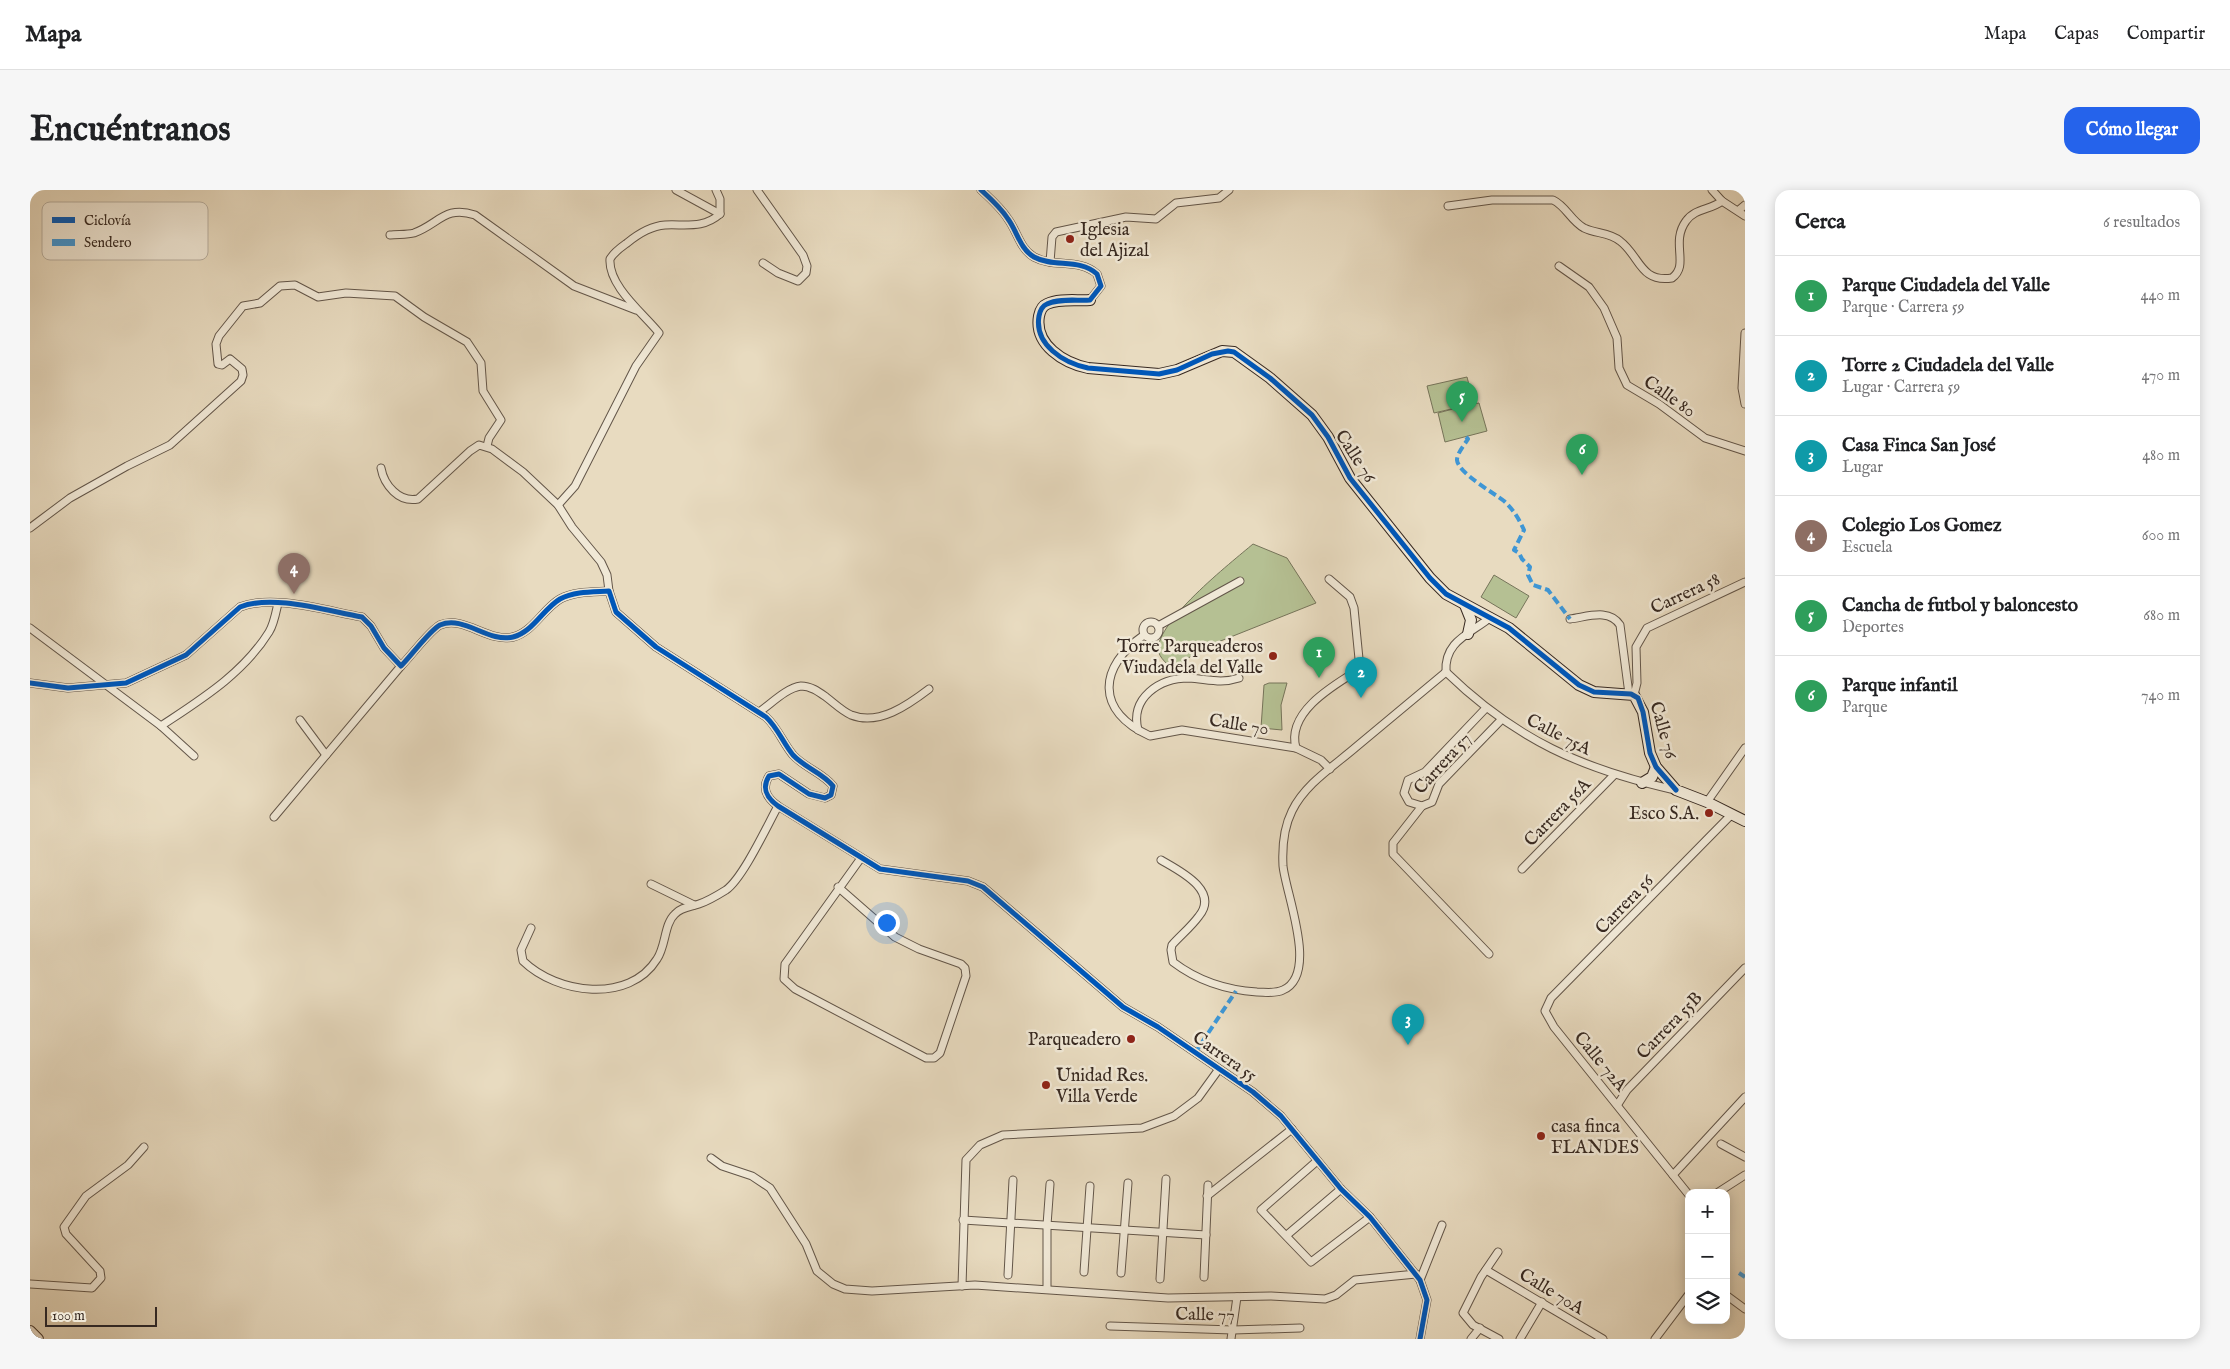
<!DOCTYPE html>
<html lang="es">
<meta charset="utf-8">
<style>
:root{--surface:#fff;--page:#f6f6f6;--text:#202124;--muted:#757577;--line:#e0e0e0;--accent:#2563eb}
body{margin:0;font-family:"IM FELL English",serif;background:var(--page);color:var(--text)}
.controls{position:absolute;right:15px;bottom:15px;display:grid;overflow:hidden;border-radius:10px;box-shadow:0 2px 12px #0003}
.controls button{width:45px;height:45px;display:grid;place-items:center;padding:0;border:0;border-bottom:1px solid var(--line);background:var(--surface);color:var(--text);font:25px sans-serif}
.scale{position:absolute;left:15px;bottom:12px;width:112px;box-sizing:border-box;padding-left:5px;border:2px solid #372921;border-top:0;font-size:14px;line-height:18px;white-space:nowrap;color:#372921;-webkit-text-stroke:4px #f0e8d6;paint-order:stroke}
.you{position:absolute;left:856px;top:732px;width:18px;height:18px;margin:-12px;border:4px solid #fff;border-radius:50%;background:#1a73e8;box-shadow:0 0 0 8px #1a73e833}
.badge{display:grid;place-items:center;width:32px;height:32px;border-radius:50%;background:var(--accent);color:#fff;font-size:16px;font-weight:700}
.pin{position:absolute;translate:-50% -41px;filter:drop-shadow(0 1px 2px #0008)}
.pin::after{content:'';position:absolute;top:26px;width:18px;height:15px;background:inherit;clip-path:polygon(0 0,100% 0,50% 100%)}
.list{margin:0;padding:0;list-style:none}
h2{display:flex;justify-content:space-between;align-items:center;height:65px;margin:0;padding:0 20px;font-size:21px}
h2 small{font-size:16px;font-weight:400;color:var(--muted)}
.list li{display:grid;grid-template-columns:32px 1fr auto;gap:15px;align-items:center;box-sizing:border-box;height:80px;padding:0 20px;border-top:1px solid var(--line)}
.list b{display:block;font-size:19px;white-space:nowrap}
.list p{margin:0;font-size:16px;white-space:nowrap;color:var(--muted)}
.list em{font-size:16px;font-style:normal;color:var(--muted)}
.icon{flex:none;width:28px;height:28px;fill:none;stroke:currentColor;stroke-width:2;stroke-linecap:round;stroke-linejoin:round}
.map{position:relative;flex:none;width:1715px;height:1149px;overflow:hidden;border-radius:15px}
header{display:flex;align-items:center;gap:30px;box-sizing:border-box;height:70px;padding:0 25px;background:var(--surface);border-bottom:1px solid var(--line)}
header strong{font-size:24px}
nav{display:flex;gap:28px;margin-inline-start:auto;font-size:18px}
.intro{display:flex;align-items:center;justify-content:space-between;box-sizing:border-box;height:120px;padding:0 30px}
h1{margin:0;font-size:35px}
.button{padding:12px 22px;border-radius:15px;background:var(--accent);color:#fff;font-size:18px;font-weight:700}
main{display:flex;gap:30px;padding:0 30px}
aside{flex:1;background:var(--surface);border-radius:15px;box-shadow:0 2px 12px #0003}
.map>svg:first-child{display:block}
.green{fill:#b5c093;stroke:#76745a}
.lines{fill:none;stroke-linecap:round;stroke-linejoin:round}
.street-casing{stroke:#635649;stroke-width:9}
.secondary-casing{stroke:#372921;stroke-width:12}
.street{stroke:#f0e8d6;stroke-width:7}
.secondary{stroke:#f0e8d6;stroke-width:10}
.quiet{stroke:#3e96d5;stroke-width:4;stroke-dasharray:8 4;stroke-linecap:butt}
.cycleway-casing{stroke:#f0e8d6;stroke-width:8}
.cycleway{stroke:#0057b8;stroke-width:5}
.poi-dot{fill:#8f2418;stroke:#f0e8d6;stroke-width:2}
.labels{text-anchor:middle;stroke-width:5;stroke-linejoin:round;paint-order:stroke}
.poi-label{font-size:18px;fill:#372921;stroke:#f0e8d6;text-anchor:start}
.street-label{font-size:18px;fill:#372921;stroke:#f0e8d6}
.key{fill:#f0e8d6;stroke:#b8afa0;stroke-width:1}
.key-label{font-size:14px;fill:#372921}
</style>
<header>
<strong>Mapa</strong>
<nav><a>Mapa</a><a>Capas</a><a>Compartir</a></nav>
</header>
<div class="intro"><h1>Encuéntranos</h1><a class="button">Cómo llegar</a></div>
<main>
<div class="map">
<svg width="1715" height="1149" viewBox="0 0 1715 1149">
<rect width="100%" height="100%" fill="#e8dbc0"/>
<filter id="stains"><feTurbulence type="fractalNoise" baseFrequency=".004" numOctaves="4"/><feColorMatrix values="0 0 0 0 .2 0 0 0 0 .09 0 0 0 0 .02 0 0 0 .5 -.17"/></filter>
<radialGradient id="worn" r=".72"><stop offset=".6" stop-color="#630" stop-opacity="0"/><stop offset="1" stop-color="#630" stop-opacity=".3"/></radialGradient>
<g class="green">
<polygon points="1437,187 1444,214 1449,213 1457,241 1415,252 1408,223 1434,216 1404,223 1397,196"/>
<path d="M1223,354l34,14 29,45 -108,43 -23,14 -8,13c-5,-5 -16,-13 -18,-20 -9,-27 74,-92 94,-109z"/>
<polygon points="1464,385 1499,406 1486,428 1451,407"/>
<polygon points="1239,493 1257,493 1251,515 1252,540 1231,538 1234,495"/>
</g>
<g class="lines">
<defs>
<g id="street">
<polyline points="646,0 690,24"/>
<polyline points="727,0 773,65 777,76 776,83 768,91 748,83 733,73"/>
<path d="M951,0c10,9 20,18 27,29 9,12 12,30 26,38 20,11 45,1 63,17l4,12 -11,14"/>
<polyline points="1682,0 1692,11 1715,26"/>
<path d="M1418,16l44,-6h61c13,6 18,21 31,28 12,6 25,4 36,13 20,15 20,42 52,37 18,-13 -2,-35 14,-57 9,-13 25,-11 36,-20"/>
<polyline points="1709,20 1715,15"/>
<path d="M360,45c7,-1 17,0 24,-2 25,-9 31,-28 61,-18l99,71 62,24"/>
<polyline points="1020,72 1022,47 1026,42 1096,27 1126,29 1146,13 1189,8 1199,0"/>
<polyline points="1529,76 1559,97 1574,118 1587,148 1589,178 1597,195 1629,214 1675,248 1715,261"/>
<polyline points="1715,143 1712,198 1715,214"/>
<path d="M351,278c3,17 18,35 37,31l52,-48 9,-6 13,4 31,23 35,33 14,22 29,35 6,13 2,16"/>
<path d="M528,315l17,-19 61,-120 23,-33c-15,-19 -51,-47 -49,-74 4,-7 10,-11 17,-16 11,-9 23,-17 38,-18 21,-1 38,4 55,-11v-15l-4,-9"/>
<polyline points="0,338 40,308 97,276 140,255 211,191 213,185 212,179 200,169 192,175 188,174 186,154 189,146 213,116 230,113 250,96 265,95 288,107 316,103 365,106 394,127 437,152 451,173 453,201 471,230 459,248 457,256"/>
<path d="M1540,429c17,-2 39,-11 50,6l9,69"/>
<circle cx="1121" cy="440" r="8"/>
<polyline points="1128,436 1210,391"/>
<polyline points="0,438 131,536 164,566"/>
<path d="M1114,445c-46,32 -49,76 6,101l32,-6 114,18 25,12 9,9"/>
<path d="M1416,482c70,68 136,97 229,118"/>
<path d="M1416,482c-2,-31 24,-38 45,-55"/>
<path d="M0,493l38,5 58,-5 60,-28 54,-48c33,-13 87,4 122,10l9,9 13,22 17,18c10,-10 29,-36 39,-41 24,-10 48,18 73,12 20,-5 30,-28 47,-38 15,-8 33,-7 49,-8l7,21 40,35 110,70c12,11 17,26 27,38 12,13 30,18 40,31l-2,9 -6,3 -16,-4 -30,-20 -10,2c-8,13 -2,22 9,30l102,63 88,12 15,6 140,120 35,20 95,65 28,24 60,73 29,28 50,63 7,20 -7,39"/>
<polyline points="1604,505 1607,493 1606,457 1617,438 1715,392"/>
<polyline points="1456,518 1395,582 1378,590 1374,603 1379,612 1392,616 1402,612 1409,594 1471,530"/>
<path d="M729,522c12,-8 27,-24 42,-26 10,0 18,6 25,11 8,6 16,14 25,18 28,11 57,-10 78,-26"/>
<polyline points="270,530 296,565"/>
<path d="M131,536c39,-26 82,-52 108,-94 5,-8 7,-20 9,-29"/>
<path d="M1108,540c-8,-32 21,-52 51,-52 18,1 32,6 50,0"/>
<path d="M1266,558c-10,-36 38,-63 64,-79l-6,-61 -4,-11 -21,-18"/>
<polyline points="1677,612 1715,558"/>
<polyline points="1392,616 1363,653 1363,664 1459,764"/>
<polyline points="244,627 371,476"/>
<path d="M1131,670c17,10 59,30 38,56 -8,11 -18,19 -27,29l-1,5 2,12c25,19 52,28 84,30 8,0 18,2 26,-2 36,-16 3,-95 0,-124 -1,-19 1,-39 9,-55 13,-27 42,-45 64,-64 30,-25 60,-50 90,-75"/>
<polyline points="1492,679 1584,585"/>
<polyline points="621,694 664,715"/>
<polyline points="808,697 865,747 889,759 931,774 935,778 936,786 910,863 904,868 896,868 765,799 754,789 755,774 831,668"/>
<path d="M501,738l-10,22 2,11c34,33 106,43 134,-2 9,-13 7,-35 18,-45 6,-7 15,-7 24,-10 9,-3 19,-9 27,-14 17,-12 41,-64 52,-84"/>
<polyline points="1588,914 1597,900 1715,778"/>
<polyline points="1691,954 1715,967"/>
<polyline points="681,968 692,976 722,986 740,998 776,1054 787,1081 803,1094 815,1099 842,1101 945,1095 1138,1108 1241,1106 1295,1109 1306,1105 1325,1090 1386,1084"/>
<polyline points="1287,971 1231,1020 1281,1072 1340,1027"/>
<polyline points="1643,985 1715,907"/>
<polyline points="1687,1003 1715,985"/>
<polyline points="1659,1005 1524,837 1515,821 1521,808 1701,625"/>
<polyline points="1177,1006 1262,939"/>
<polyline points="933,1030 1176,1045"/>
<polyline points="1257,1045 1311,999"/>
<polyline points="1468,1062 1451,1087 1433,1123 1443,1135 1469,1149"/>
<polyline points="1456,1080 1573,1149"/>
<polyline points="1054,1082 1060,996"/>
<polyline points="1091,1083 1098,993"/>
<polyline points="978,1085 983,990"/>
<polyline points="1174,1087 1178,995"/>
<polyline points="1130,1089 1136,989"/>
<polyline points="1390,1090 1412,1035"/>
<polyline points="0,1094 62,1098 71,1088 70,1081 36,1044 34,1037 56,1006 98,975 114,957"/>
<polyline points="932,1096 936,970 950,955 973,945 1112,938 1144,926 1168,908 1189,879"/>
<polyline points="1017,1099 1017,1035 1020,994"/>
<polyline points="1696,1105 1715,1119"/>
<polyline points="1080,1136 1203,1140 1270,1138"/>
<polyline points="1201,1149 1207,1107"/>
<polyline points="1441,1149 1450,1138"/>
<polyline points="1490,1149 1512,1112"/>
<polyline points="1625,1149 1659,1104"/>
</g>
<g id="secondary">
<path d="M1060,110c-12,1 -31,-2 -43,4 -5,2 -7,7 -8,12 -5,29 25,47 49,52l71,6 18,-4 45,-19 12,1 36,26 42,37 16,22 22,41 80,100 16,16 63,34 70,57 15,7 40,3 9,17 7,41 6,14 20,23 31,12 38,19"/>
<polyline points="1435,415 1441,430 1438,444"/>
<polyline points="1612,593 1622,587 1626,577"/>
<polyline points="0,1141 8,1149"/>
</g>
</defs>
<use href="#street" class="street-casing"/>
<use href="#secondary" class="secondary-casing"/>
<use href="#street" class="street"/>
<use href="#secondary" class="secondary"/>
<g class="quiet">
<path d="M1436,247l2,2c-3,5 -11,14 -11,21 1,13 37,33 47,41 9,8 15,18 20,29l-10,20 5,3 3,6 8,8 -2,8 5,10 15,5 22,29"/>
<polyline points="1165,863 1206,801"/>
<polyline points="1709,1083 1715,1087"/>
</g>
<defs>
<g id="cycleway">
<path d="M951,0c10,9 20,18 27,29 9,12 12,30 26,38 20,11 45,1 63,17l4,12 -11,14c-12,1 -31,-2 -43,4 -5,2 -7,7 -8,12 -5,29 25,47 49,52l71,6 18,-4 35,-16 16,-3 6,1 36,26 42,37 16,22 22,41 80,100 16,16 63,34 70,57 15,7 37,2 7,4 5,14 7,41 6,14 20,23"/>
<path d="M0,493l38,5 58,-5 60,-28 54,-48c33,-13 87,4 122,10l9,9 13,22 17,18c10,-10 29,-36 39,-41 24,-10 48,18 73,12 20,-5 30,-28 47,-38 15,-8 33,-7 49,-8l7,21 40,35 110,70c12,11 17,26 27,38 12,13 30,18 40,31l-2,9 -6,3 -16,-4 -30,-20 -10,2c-8,13 -2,22 9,30l102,63 88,12 15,6 140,120 35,20 95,65 28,24 60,73 29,28 50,63 7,20 -7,39"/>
</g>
</defs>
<use href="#cycleway" class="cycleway-casing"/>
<use href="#cycleway" class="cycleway"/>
</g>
<g class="poi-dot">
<circle cx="1040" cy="49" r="5"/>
<circle cx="1243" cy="466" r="5"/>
<circle cx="1679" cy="623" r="5"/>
<circle cx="1101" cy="849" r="5"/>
<circle cx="1016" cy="895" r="5"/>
<circle cx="1511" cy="946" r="5"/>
</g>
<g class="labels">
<g class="poi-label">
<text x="1050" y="45">Iglesia<tspan x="1050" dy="21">del Ajizal</tspan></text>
<text x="1233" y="462" text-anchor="end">Torre Parqueaderos<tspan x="1233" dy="21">Viudadela del Valle</tspan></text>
<text x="1669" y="629" text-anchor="end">Esco S.A.</text>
<text x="1091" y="855" text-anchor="end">Parqueadero</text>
<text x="1026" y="891">Unidad Res.<tspan x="1026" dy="21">Villa Verde</tspan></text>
<text x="1521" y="942">casa finca<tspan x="1521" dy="21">FLANDES</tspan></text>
</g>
<g class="street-label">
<text transform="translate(1640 206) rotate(35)" y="6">Calle 80</text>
<text transform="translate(1326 266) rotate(57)" y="6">Calle 76</text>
<text transform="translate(1655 403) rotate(-25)" y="6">Carrera 58</text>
<text transform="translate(1209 534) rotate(9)" y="6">Calle 70</text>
<text transform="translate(1634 540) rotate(74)" y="6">Calle 76</text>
<text transform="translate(1529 544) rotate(27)" y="6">Calle 75A</text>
<text transform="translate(1412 573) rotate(-48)" y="6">Carrera 57</text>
<text transform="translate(1527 622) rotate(-46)" y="6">Carrera 56A</text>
<text transform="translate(1594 714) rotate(-46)" y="6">Carrera 56</text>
<text transform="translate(1639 835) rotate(-46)" y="6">Carrera 55B</text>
<text transform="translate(1195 866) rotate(35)" y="6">Carrera 55</text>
<text transform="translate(1571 871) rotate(50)" y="6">Calle 72A</text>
<text transform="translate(1522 1101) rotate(31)" y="6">Calle 70A</text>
<text transform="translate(1175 1124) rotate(1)" y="6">Calle 77</text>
</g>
</g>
<rect x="12" y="12" width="166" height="58" rx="8" class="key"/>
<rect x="22" y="27" width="23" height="6" fill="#0057b8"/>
<rect x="22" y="49" width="23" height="7" fill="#3e96d5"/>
<g class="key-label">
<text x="54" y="35">Ciclovía</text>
<text x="54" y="57">Sendero</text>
</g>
<rect width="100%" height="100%" filter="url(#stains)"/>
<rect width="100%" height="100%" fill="url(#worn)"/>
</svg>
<div class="controls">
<button>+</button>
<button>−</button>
<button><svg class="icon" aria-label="layers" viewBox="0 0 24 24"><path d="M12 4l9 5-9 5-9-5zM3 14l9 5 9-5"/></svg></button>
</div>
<div class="scale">100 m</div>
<div class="you"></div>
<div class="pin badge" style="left:1289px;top:488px;background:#2e9e5b">1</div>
<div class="pin badge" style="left:1331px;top:508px;background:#0f9aa8">2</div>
<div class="pin badge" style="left:1378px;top:855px;background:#0f9aa8">3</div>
<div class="pin badge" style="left:264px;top:404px;background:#8d6e63">4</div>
<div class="pin badge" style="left:1432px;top:232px;background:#2e9e5b">5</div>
<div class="pin badge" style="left:1552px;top:285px;background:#2e9e5b">6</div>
</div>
<aside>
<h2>Cerca<small>6 resultados</small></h2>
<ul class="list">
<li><span class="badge" style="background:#2e9e5b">1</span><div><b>Parque Ciudadela del Valle</b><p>Parque · Carrera 59</p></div><em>440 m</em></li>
<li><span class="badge" style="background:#0f9aa8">2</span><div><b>Torre 2 Ciudadela del Valle</b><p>Lugar · Carrera 59</p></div><em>470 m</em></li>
<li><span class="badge" style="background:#0f9aa8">3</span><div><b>Casa Finca San José</b><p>Lugar</p></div><em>480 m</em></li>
<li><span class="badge" style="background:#8d6e63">4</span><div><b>Colegio Los Gomez</b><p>Escuela</p></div><em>600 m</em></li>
<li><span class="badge" style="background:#2e9e5b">5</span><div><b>Cancha de futbol y baloncesto</b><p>Deportes</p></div><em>680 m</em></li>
<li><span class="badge" style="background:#2e9e5b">6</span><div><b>Parque infantil</b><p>Parque</p></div><em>740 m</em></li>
</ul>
</aside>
</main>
